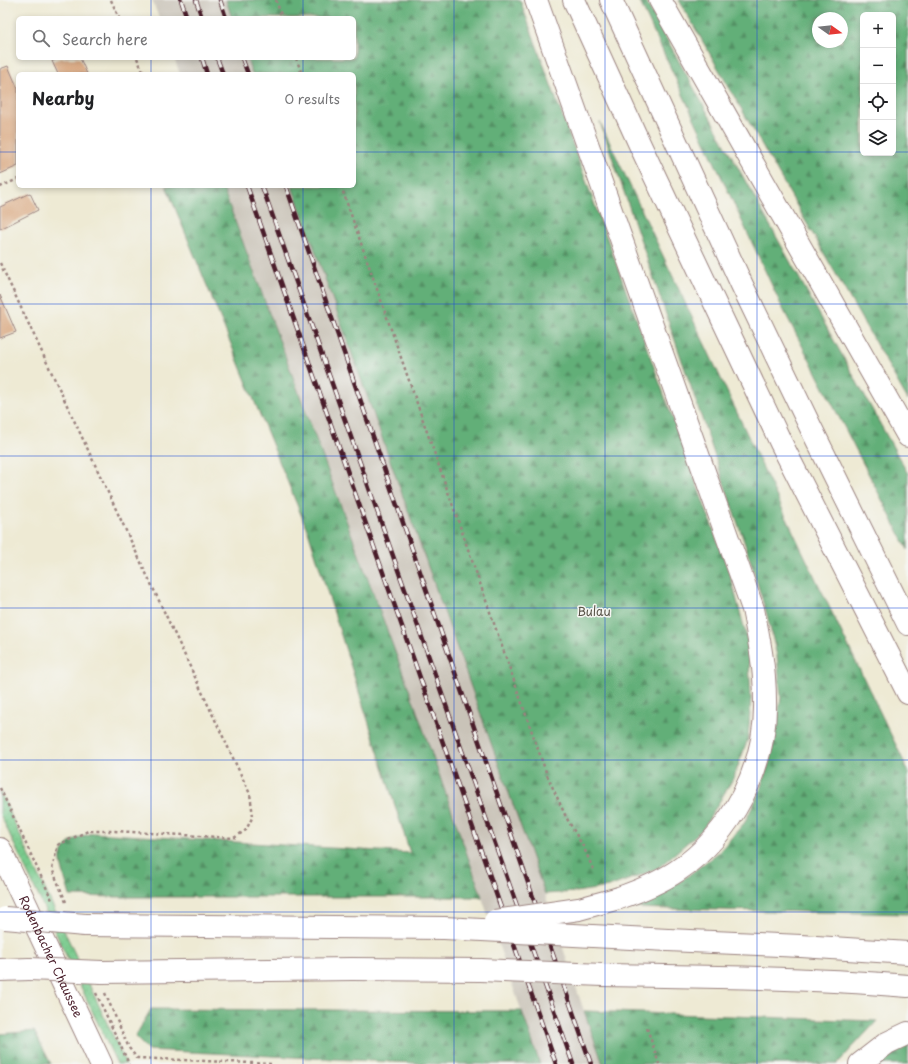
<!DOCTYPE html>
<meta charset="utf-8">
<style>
:root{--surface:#fff;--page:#f6f6f6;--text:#202124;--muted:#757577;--line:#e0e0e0}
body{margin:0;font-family:"Playpen Sans",sans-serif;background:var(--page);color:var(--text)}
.controls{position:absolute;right:12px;top:12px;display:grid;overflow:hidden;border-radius:6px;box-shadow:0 2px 6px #0003}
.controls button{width:36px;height:36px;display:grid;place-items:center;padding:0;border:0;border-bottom:1px solid var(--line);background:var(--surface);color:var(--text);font:20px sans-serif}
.compass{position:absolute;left:812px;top:12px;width:36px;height:36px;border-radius:50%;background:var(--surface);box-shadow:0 2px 6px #0003;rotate:105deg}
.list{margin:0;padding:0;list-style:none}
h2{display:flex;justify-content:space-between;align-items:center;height:52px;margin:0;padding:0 16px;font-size:17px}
h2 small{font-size:13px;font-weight:400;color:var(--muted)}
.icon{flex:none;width:22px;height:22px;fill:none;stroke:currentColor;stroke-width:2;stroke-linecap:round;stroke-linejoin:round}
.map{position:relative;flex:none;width:908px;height:1064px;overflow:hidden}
.search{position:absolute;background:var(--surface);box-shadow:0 2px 6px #0003;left:16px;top:16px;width:340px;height:44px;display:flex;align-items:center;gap:10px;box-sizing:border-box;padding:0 14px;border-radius:6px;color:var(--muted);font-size:15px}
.panel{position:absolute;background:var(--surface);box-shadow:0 2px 6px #0003;left:16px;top:72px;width:340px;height:116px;border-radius:6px}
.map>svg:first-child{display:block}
.railway{fill:#c9c3b8}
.grass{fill:url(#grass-dots);stroke:#62755c}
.forest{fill:url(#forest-firs);stroke:#566752;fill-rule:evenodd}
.building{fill:#d9a780}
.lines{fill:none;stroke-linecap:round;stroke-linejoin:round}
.major-casing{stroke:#9c8480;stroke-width:24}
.highway-casing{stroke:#9c8480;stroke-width:24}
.path{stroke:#9c8480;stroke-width:2.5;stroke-dasharray:3 3;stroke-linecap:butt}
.major{stroke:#fff;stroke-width:22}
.highway{stroke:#fff;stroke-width:22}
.rail-casing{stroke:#4a1f2b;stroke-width:4.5}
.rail{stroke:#f6f6f2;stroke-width:3;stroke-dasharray:9;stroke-linecap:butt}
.highway-bridge-casing{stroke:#9c8480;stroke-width:24;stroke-linecap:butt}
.highway-bridge{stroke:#fff;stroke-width:22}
.grid{fill:none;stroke:#1d4ed8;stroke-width:1;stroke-opacity:0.55}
.labels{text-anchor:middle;stroke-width:3;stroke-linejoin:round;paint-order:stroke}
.park-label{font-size:12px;fill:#585348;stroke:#f6f6f2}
.street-label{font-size:12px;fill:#4a1f2b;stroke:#f6f6f2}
</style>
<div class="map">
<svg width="908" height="1064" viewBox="0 0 908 1064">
<defs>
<pattern id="grass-dots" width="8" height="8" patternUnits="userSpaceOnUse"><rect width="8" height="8" fill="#79cb8d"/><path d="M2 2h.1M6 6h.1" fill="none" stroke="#6aae7a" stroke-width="1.8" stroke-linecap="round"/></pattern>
<pattern id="forest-firs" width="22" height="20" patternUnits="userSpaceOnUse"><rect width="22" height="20" fill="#62af78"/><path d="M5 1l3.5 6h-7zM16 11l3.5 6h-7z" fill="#538e63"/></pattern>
</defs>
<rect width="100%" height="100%" fill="#f6f6f2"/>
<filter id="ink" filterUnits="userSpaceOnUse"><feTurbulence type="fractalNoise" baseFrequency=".025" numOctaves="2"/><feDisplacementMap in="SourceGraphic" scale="8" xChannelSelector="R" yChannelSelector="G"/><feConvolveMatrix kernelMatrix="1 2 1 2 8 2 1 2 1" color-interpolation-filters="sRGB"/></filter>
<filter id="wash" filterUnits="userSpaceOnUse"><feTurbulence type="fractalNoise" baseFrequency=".012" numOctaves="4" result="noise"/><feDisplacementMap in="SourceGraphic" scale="16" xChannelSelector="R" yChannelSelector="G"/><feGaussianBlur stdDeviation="0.9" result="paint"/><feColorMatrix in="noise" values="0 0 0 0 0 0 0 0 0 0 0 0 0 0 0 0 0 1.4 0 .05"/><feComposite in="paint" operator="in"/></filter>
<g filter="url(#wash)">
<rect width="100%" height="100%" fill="#eeead4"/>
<g class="railway">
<polygon points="152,0 226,0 232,18 159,18"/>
<polygon points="174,58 247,58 252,74 180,74"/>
<polygon points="222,186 292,186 545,894 584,1011 603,1064 540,1064 413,700"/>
</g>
<polygon class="grass" points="0,792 126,1064 117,1064 0,814"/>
<g class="forest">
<polygon points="226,0 520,0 731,578 748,642 751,698 748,739 734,777 703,829 657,869 609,887 576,892 545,894 292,186 354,186 354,74 252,74 247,58 354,58 354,18 232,18"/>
<polygon points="639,0 645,0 908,474 908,550 781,305"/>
<path d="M679,0h229v400zM863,15h30v138h-30zM818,18h24v24h-24z"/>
<polygon points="600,122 798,542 908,770 908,914 628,908 681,881 719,852 745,822 759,793 770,760 776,732 781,697 777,656 767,615 747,550"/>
<path d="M166,186h56l191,514 69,197h-365l-47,-1c-2,-8 -11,-34 -9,-40 3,-15 20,-20 33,-23l316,20 -101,-319z"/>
<polygon points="151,1009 522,1011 540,1064 435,1064 148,1050 135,1037"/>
<polygon points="584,1011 877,1021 837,1064 603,1064"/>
<polygon points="34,1031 51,1064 0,1064 0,1034"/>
<polygon points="908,1045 908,1064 877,1064 893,1051"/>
</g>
<g id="blocks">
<g class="building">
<polygon points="61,58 80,58 87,74 58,74 52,61"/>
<polygon points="8,66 18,89 18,166 0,174 0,69"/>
<polygon points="30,193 38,210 0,229 0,207"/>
<polygon points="0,295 16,332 0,338"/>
</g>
</g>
</g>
<g filter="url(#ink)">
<use href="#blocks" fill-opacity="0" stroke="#9c8480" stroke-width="1"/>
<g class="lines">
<defs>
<g id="major">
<path id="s1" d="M0,849l101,215"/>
</g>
<g id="highway">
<path d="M536,0l217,609c6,30 12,60 12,91 2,66 -33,134 -88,171 -18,12 -38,20 -58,27"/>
<polyline points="574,0 640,145 781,443 908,693"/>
<polyline points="611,0 742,285 810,426 908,624"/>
<polyline points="660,0 908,436"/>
<polyline points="85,925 444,928"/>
<polyline points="668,940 801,946 908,953"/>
<polyline points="0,970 29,969"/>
<polyline points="102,972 352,969 481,970"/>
<path d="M665,976c81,1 162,3 243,10"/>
<polyline points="860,1064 887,1043 908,1033"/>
</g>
</defs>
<use href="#major" class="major-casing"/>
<use href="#highway" class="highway-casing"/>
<g class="path">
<polyline points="111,0 119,18"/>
<polyline points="276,0 282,18"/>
<polyline points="137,58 144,74"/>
<polyline points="296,58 302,74"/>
<polyline points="341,186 547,775 566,817 584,848 594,871"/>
<polyline points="0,187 18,179"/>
<polyline points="0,263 250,794 253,816 246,830 234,838 115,831 88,831 58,845 52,869 66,902"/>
<polyline points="0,788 52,900"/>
<polyline points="96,993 129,1064"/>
<polyline points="105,993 129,1048 137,1058 273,1064"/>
<polyline points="647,1028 659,1064"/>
</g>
<use href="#major" class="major"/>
<use href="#highway" class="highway"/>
<defs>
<g id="rail">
<polyline points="181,0 187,18"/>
<polyline points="196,0 202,18"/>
<polyline points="220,0 226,18"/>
<polyline points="202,58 207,74"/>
<polyline points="217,58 223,74"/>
<polyline points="242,58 248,74"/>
<polyline points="247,186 556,1064"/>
<polyline points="262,186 573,1064"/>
<polyline points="286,186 591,1064"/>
</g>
</defs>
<use href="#rail" class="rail-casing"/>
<use href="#rail" class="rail"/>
<defs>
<g id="highway-bridge">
<polyline points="5,918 85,925"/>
<polyline points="495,921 579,909 619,898"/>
<polyline points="444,928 668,940"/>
<polyline points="29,969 102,972"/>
<polyline points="481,970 603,975 665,976"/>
</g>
</defs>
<use href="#highway-bridge" class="highway-bridge-casing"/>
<use href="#highway-bridge" class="highway-bridge"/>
</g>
</g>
<path class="grid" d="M151,0v18M303,0v18M454,0v1064M605,0v1064M757,0v1064M151,58v16M303,58v16M0,152h18M354,152h509M893,152h15M151,186v878M303,186v878M0,304h908M0,456h908M0,608h908M0,760h908M0,912h908"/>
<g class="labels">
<g class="park-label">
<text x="594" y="616">Bulau</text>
</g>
<g class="street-label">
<text dy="4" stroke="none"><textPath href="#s1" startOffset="119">Rodenbacher Chaussee</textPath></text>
</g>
</g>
</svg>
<div class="controls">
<button>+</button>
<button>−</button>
<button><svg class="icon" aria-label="locate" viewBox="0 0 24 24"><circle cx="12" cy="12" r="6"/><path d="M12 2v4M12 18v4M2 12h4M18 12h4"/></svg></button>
<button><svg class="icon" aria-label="layers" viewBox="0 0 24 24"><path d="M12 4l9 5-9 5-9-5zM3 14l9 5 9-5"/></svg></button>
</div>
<svg class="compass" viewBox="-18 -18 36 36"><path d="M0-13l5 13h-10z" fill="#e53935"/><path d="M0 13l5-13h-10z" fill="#757577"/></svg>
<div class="search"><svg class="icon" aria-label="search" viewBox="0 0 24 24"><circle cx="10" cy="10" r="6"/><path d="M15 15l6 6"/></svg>Search here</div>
<section class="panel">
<h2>Nearby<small>0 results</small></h2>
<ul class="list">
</ul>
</section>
</div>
